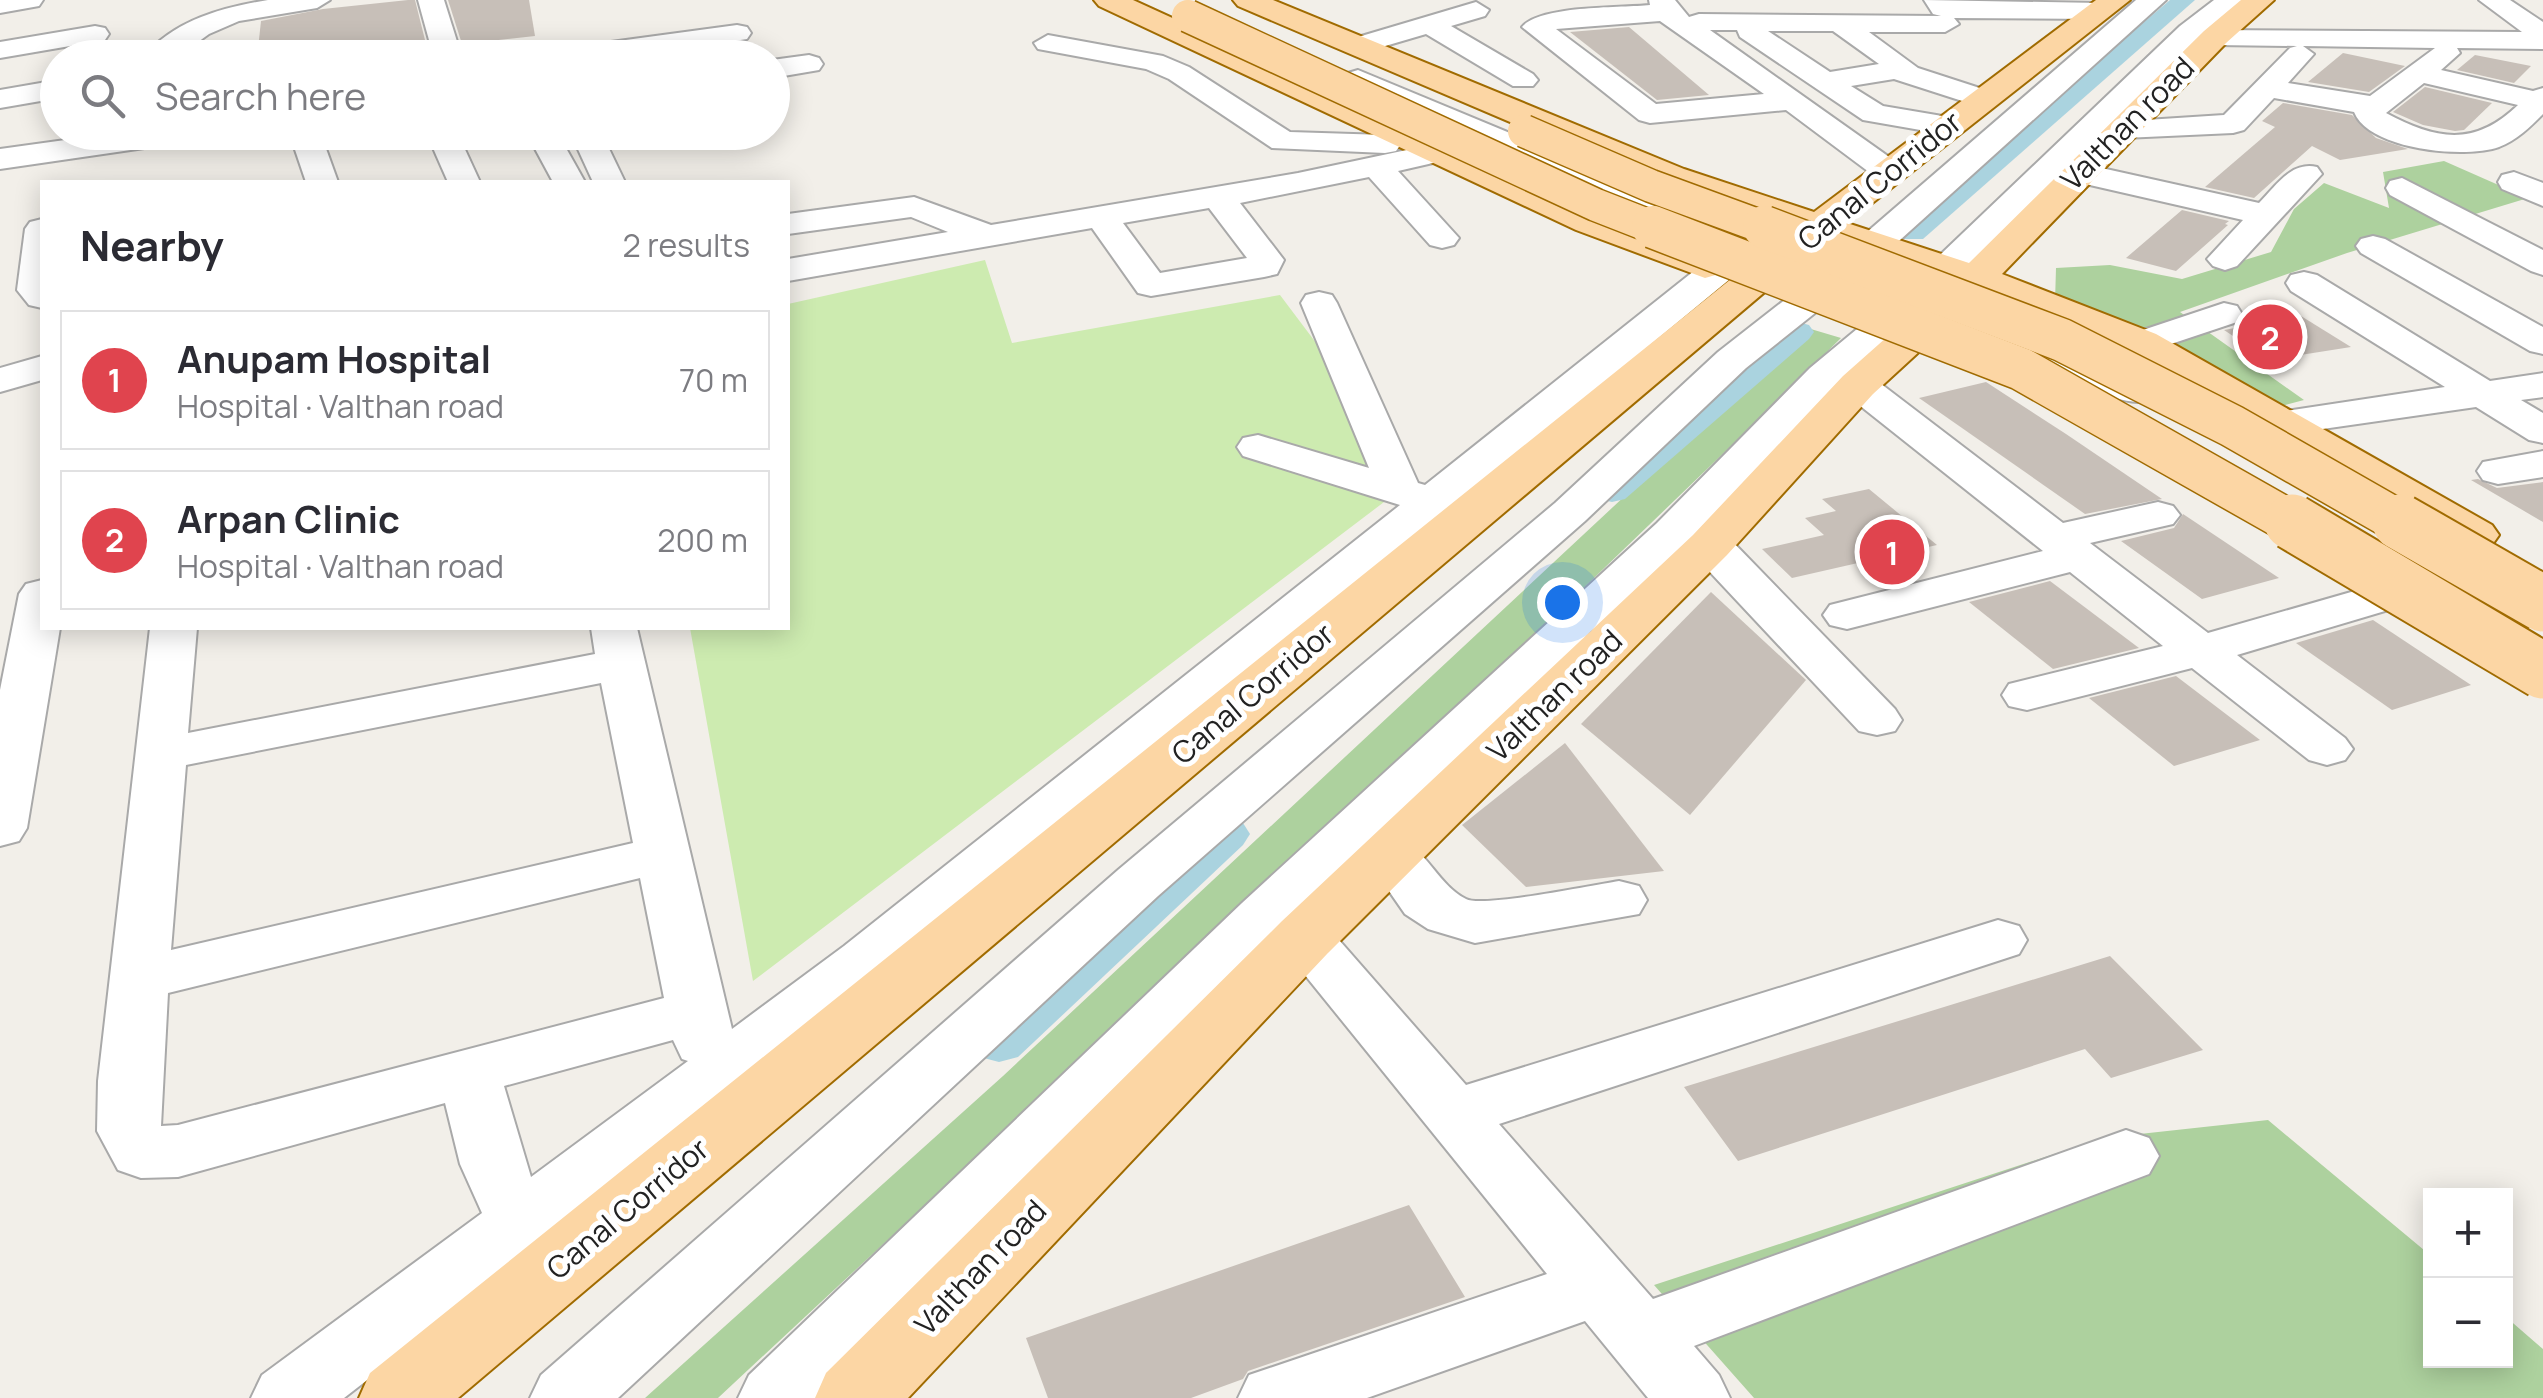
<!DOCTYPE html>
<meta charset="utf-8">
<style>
:root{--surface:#fff;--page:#f2f2f3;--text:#2b2b33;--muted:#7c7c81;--line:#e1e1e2;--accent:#d40000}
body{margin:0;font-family:Manrope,sans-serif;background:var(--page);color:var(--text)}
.controls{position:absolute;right:30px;bottom:30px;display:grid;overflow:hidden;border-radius:0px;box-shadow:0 5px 25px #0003}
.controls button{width:90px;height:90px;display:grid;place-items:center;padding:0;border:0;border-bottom:2px solid var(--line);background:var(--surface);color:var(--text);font:50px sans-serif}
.you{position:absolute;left:1562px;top:602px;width:35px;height:35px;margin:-25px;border:8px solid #fff;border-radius:50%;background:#1a73e8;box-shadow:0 0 0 15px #1a73e833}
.badge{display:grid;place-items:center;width:65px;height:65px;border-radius:50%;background:var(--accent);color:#fff;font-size:32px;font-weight:700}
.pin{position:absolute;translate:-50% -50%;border:5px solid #fff;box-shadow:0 2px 10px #0006}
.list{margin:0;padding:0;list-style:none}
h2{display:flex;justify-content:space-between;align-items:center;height:130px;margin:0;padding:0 40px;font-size:42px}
h2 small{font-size:32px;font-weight:400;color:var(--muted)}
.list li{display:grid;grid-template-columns:65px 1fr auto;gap:30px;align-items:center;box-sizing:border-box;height:140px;margin:0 20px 20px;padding:0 20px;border:2px solid var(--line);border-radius:0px}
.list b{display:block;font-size:38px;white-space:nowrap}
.list p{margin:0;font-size:32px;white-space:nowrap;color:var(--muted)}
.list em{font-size:32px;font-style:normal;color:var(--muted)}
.icon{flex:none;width:55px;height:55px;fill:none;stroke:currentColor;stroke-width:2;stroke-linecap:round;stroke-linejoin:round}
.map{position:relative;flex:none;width:2543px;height:1398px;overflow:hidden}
.search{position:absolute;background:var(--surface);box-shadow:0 5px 25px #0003;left:40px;top:40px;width:750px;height:110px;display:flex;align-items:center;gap:25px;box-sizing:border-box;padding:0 35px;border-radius:55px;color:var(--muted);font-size:38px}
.panel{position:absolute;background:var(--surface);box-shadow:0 5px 25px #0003;left:40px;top:180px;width:750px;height:450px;border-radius:0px}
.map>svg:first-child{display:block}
.grass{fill:#cdebb0}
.forest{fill:#add19e}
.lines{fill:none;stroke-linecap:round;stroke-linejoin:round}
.canal{fill:#aad3df;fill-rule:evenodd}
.building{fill:#c7bfb8}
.minor-casing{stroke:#a9a9a9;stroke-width:4}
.major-casing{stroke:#a06b00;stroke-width:4}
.minor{fill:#fff;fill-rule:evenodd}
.major{fill:#fcd6a4;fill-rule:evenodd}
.major-bridge-far2-casing{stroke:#a06b00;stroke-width:35;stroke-linecap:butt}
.major-bridge-far1-casing{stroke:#a06b00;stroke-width:45;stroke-linecap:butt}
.major-bridge-casing{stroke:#a06b00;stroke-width:59;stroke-linecap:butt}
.major-bridge-far2{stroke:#fcd6a4;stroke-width:32}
.major-bridge-far1{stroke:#fcd6a4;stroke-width:42}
.major-bridge{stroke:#fcd6a4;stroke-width:55}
.labels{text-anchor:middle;stroke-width:10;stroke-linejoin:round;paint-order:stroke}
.street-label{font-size:30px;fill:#222;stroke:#fff}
</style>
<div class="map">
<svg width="2543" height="1398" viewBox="0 0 2543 1398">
<rect width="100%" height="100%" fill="#f2efe9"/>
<polygon class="grass" points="985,260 1012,343 1280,295 1417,477 753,981 690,628 788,628 788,304"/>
<g class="forest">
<polygon points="2444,161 2528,198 2347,253 2180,312 2304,400 2267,410 2055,302 2056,268 2110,265 2182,279 2271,252 2294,209 2324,183 2389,208 2383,172"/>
<path d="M1794,324l47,14c-366,361 -747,709 -1123,1060h-73l358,-322 714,-666z"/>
<polygon points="2268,1120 2430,1255 2430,1360 2506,1360 2506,1317 2543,1349 2543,1398 1754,1398 1654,1285 2103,1138"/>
</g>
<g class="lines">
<g class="canal">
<polygon points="2170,0 2195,0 1923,239 1903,239 1898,233 1903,227"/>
<polygon points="1798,322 1809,325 1814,332 1809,339 1625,499 1612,502 1599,499 1594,491 1599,483 1787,325"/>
<polygon points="1227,819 1243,823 1250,834 1243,845 1018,1057 999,1062 980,1057 973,1043 980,1029 1211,823"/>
</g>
</g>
<g class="building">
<polygon points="408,0 415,0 427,48 340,58 257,58 261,21 323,9"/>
<polygon points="448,0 529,0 535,36 462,44"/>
<polygon points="1629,27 1709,95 1657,100 1570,32"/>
<polygon points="2343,53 2405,66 2369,92 2308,82"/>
<polygon points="2475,55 2531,66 2514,83 2457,70"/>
<polygon points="2425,87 2492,103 2464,130 2455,131 2423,125 2393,112"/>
<polygon points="2283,103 2352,115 2376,138 2408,149 2340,160 2312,146 2254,198 2205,187 2275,127 2262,121"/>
<polygon points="2182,210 2229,221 2225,224 2228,225 2176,271 2126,258"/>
<polygon points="2301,316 2351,347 2269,360 2224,330"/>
<polygon points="1986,382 2066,434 2162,499 2085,514 1919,398"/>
<polygon points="2478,479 2497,488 2543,482 2543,522 2471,480"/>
<polygon points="1869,489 1937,545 1792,578 1762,549 1824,535 1805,518 1836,511 1822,499"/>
<polygon points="2183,514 2279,578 2202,599 2121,541 2174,528"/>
<polygon points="2050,581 2139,648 2053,669 1969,602"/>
<polygon points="1711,592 1806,680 1690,815 1581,724"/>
<polygon points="2373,620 2471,685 2392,710 2296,643"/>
<polygon points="2176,676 2260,740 2174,766 2089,698"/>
<polygon points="1565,743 1664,871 1526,887 1462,825"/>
<polygon points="2110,956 2203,1050 2111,1078 2085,1049 1738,1161 1684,1087"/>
<polygon points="1409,1205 1465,1297 1248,1371 1243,1379 1191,1398 1048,1398 1026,1338"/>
</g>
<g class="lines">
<defs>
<g id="minor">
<polygon points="0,0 43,0 39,6 0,13"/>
<path d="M268,0h62l-13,8 -78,13 -30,13 -33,24h-33c30,-38 81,-51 125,-58z"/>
<polygon points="418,0 444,0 460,51 456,57 436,57 432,51"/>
<path d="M1649,0h26l14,17 10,-3 242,2 -8,-2 -9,-14 176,3 13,8 -13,8 -146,-1 5,6 -14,8h-76l49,36 77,25 4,6 -4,6 -11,3 -90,-29 -43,7 32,20 77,13 4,7 -4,7 -11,2 -86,-15 -123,-83 -3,-7h-27l189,134 5,7 -5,7h-22l-91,-68 -136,13 -11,-3 -117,-93c18,-22 99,-19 128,-22zM1660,21l104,73 -108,10 -100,-75zM1768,31h65l46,33 -49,8z"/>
<polygon points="2136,0 2166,0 1849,286 1746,368 1585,521 1158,896 618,1398 530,1398 541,1375 1118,870 1555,503 1718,352 1823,270"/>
<path d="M2214,0h29l-34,30 313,2 -43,-32h31l33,22v27l-86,-1 3,5 -19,17 92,21 10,-3v26c-13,13 -26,26 -44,33 -34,12 -130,3 -145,-35l-80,-14 -30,32 -11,3 -109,5 -11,-2 -2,-10 -40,39 8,-2 180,40c17,-17 32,-42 58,-36l5,7 -85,92 -12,4 -12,-4 -6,-7 36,-39 -175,-40 -5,-7 -139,138 -76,65 24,1 191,146 95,-21 15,4 7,9 -7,9 -83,19 118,90 171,-49 16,4 7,10 -7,10 -158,47 108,83 8,11 -8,11 -18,5 -18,-5 -117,-92 -165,42 -18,-4 -7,-11 7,-11 154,-38 -93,-74 -223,57 -17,-4 -7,-10 7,-10 213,-54 -199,-158 -4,-11 -146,153 16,-3 16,3 169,174 7,11 -7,11 -18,4 -18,-4 -165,-176 -6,-10 6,-9 -318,305c46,-13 54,40 90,58 16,9 127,-14 153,-18l20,5 8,14 -8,14 -164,29 -47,-14 -23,-15 -41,-59 5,-7 -76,73 11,-3 21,6 141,161 532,-165 21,6 8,14 -8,14 -520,170 154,175 473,-169 23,8 10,18 -10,18 -455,172 25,29 11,23h-82l-63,-77 -218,77h-129l11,-23 298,-101 -272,-336 -451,460h-86l11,-23 493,-472 415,-380 153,-155 88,-73 282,-269zM2201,37l14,8 82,1 -7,2 -66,67 -109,7zM2303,46l132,2 -65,48 -82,-13 26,-29zM2424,83l94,22c-43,42 -82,35 -132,8z"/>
<polygon points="1476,2 1489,10 1485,16 1451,26 1533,74 1538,80 1533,86 1513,86 1426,34 1358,54 1344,46 1348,40"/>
<polygon points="737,25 747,27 751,33 747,39 622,58 545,58 559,49"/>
<polygon points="95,26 105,28 109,34 105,40 0,58 0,42"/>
<polygon points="1048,35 1163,56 1189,67 1290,132 1385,135 1396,137 1401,144 1396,151 1385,153 1272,148 1169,79 1146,69 1038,49 1034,43"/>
<polygon points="497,44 507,46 514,58 486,58 483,52 487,46"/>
<polygon points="809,55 819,58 823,64 819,70 772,78 772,60"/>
<polygon points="1358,70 1729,224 1734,231 1729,238 1717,241 1705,238 1567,183 1348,85 1343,79 1348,73"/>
<polygon points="58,80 58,98 0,108 0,90"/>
<polygon points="123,132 178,132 180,136 176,143 165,145 0,169 0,149"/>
<polygon points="289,132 320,132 338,182 306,182"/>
<polygon points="426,132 457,132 480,182 448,182"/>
<polygon points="526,132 557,132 585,182 553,182"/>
<polygon points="570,132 601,132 625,182 593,182"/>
<path d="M1435,144l11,2 5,7 -5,7 -48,11 61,67 -5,7 -12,3 -12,-3 -61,-68 -129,26 44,57 -7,14 -13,3 -113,19 -13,-3 -46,-65 -304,53v-22l160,-27 -37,-15 -123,17v-20l126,-17 77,28 307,-52zM1209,208l38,50 -87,15 -37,-50z"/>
<polygon points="2514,172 2543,183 2543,206 2502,189 2498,182 2502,175"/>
<polygon points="2402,178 2543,250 2543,275 2531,271 2390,195 2386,188 2390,181"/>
<polygon points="42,219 42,308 29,305 17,290 25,229 30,222"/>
<polygon points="2373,236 2385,239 2543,327 2543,354 2530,351 2361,253 2356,246 2361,239"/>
<path d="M1717,260l13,3 5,8 -5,8 -844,697 -318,247 9,19 -10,20 -24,8 -24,-8 -175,136h-93l11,-23 220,-162 -22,-49 -15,-61 -267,74 -37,1 -23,-8 -21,-39 1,-50 52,-453h47l-9,105 407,-79 -4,-26h46l95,401 112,-83 556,-441 -157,-49 -6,-9 6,-9 15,-3 111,33 -68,-165 5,-8 13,-3 13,3 5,8 81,180 7,2 279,-222zM601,683l32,160 -462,107 15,-185zM640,878l24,120 -486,127 -17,1 7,-133zM673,1040l9,19 6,2 -157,116 -27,-91z"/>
<polygon points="2304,272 2317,275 2490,381 2543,373 2543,397 2521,400 2543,413 2543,443 2529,440 2476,407 2281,435 2267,432 2261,423 2267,414 2445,387 2291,291 2286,283 2291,275"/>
<polygon points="2224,303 2237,306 2242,314 2237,322 2141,354 2128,351 2122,343 2128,335"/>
<path d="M1979,318l123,50 54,17 6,8 -6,8c-41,11 -148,-46 -190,-64l-6,-8 6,-8z"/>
<polygon points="42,356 42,380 0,392 0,368"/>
<polygon points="2543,451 2543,477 2498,484 2483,480 2477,471 2483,462"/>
<polygon points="42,580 42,628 60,628 27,828 19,841 0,846 0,690 19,594 26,584"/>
</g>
<g id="major">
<polygon points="1094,0 1133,0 1602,214 1719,258 1724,266 1719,274 1705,278 1576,230 1099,6"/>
<polygon points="1233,0 1273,0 1684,169 1814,212 2096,0 2130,0 1847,223 1969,263 2204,31 2241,0 2274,0 2226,43 2002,274 2156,334 2492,525 2499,535 2492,545 2475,550 2458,545 2126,352 1982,294 1873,394 1727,555 1327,954 908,1398 815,1398 826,1373 1281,922 1693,535 1843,376 1949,282 1825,241 458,1398 359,1398 370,1373 1792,230 1658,185 1238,6"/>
</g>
</defs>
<use href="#minor" class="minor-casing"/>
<use href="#major" class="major-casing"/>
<use href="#minor" class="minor"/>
<use href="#major" class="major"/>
<defs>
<g id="major-bridge-far2">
<polyline points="1188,16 1596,205 1660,230"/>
<polyline points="1524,131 1651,186 1771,230"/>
</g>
<g id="major-bridge-far1">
<polyline points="1653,227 2021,369 2296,525"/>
<polyline points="1764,227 2062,340 2232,426 2405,525"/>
</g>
<g id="major-bridge">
<polyline points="2292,522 2543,671"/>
<polyline points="2400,522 2543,604"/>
</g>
</defs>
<use href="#major-bridge-far2" class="major-bridge-far2-casing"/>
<use href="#major-bridge-far1" class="major-bridge-far1-casing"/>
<use href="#major-bridge" class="major-bridge-casing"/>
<use href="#major-bridge-far2" class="major-bridge-far2"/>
<use href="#major-bridge-far1" class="major-bridge-far1"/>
<use href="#major-bridge" class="major-bridge"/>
</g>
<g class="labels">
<g class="street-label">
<text transform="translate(2128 124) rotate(-45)" y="10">Valthan road</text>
<text transform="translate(1880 181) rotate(-39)" y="10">Canal Corridor</text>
<text transform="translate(1253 694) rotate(-40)" y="10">Canal Corridor</text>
<text transform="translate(1555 696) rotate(-44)" y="10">Valthan road</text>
<text transform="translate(628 1209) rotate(-40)" y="10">Canal Corridor</text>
<text transform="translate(981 1268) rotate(-46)" y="10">Valthan road</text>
</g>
</g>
</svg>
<div class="controls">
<button>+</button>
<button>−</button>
</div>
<div class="you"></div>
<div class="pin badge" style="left:1892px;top:552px;background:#e0444e">1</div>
<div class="pin badge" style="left:2270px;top:337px;background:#e0444e">2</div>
<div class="search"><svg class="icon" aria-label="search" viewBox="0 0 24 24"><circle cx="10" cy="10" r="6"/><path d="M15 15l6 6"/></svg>Search here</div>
<section class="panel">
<h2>Nearby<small>2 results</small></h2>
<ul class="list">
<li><span class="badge" style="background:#e0444e">1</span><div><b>Anupam Hospital</b><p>Hospital · Valthan road</p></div><em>70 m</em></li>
<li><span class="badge" style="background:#e0444e">2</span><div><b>Arpan Clinic</b><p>Hospital · Valthan road</p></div><em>200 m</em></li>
</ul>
</section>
</div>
